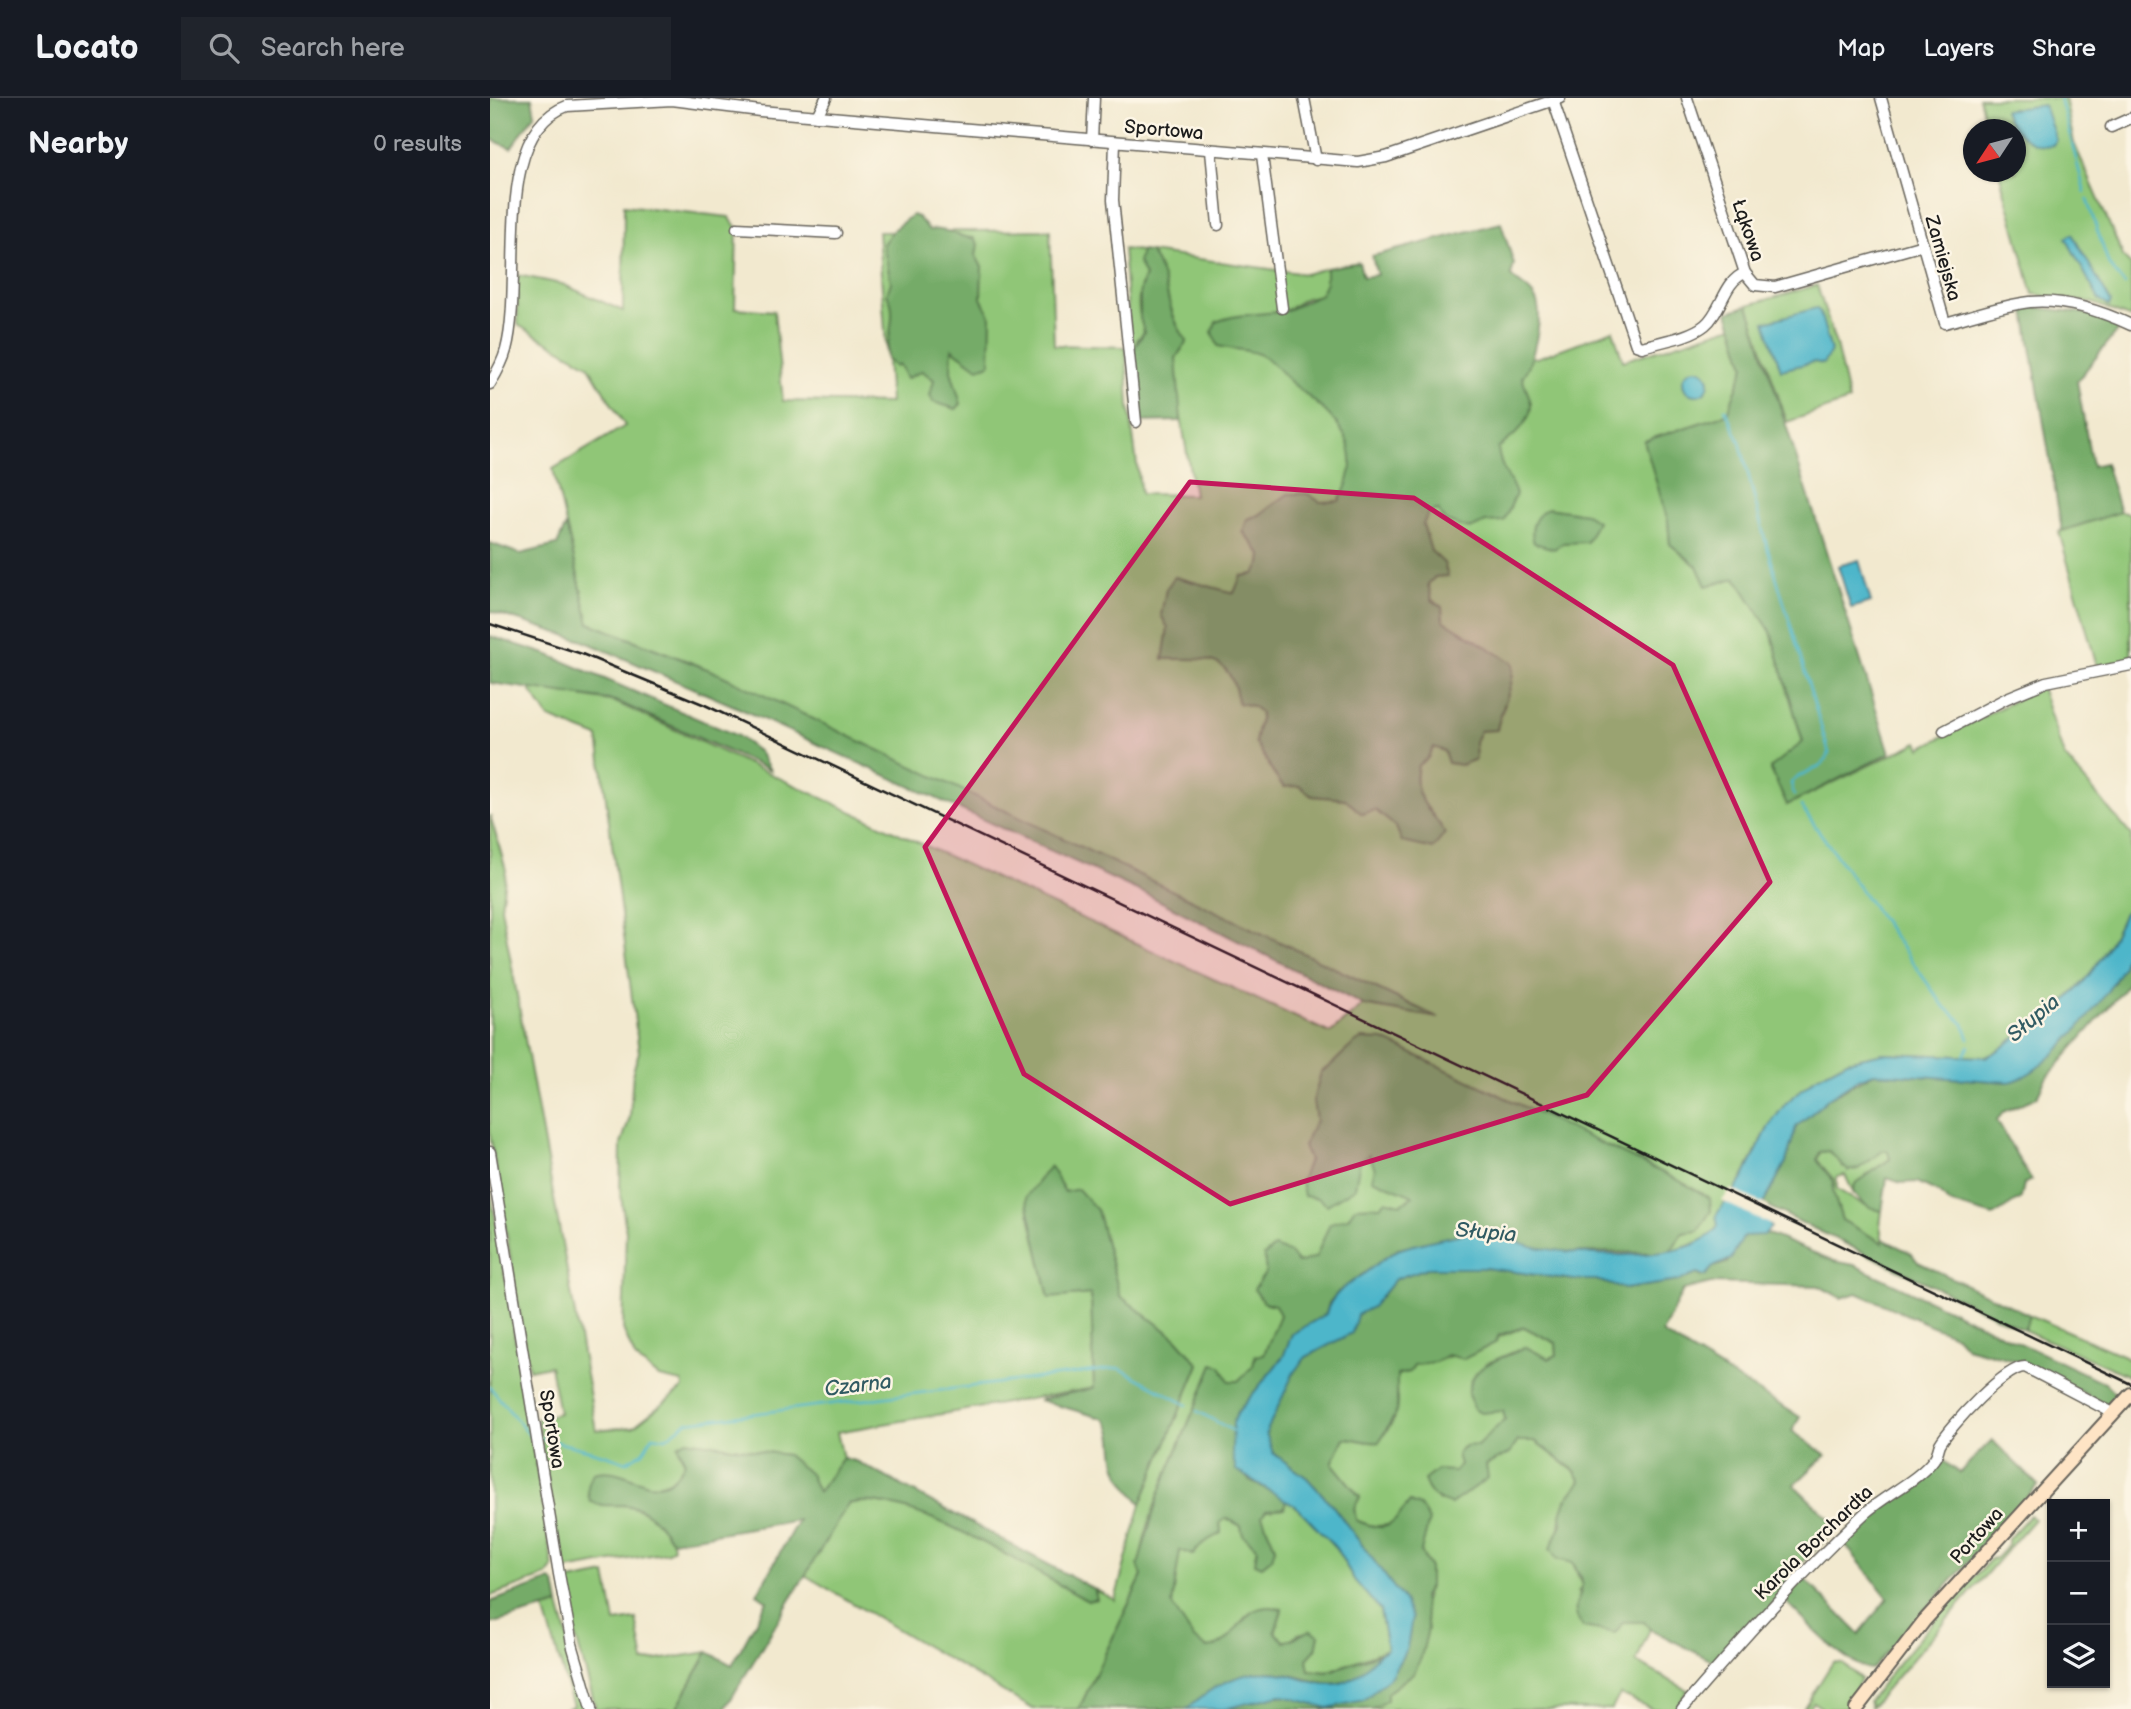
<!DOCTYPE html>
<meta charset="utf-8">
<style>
:root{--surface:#171b24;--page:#20242c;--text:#f1f3f6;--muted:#9ea1a6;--line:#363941}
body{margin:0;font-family:"Balsamiq Sans",sans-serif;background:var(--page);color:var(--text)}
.controls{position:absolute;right:21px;bottom:21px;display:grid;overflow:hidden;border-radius:0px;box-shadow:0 2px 5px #0004}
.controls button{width:63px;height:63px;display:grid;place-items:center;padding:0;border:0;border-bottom:2px solid var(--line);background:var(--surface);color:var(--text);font:35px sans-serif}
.compass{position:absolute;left:1473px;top:21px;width:63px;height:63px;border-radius:50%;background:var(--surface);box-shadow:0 2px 5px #0004;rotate:234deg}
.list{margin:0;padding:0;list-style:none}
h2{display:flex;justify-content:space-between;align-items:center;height:91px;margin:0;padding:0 28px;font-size:30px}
h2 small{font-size:23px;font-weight:400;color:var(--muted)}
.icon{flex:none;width:38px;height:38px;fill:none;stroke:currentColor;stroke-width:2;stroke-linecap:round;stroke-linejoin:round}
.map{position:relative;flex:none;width:1641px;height:1611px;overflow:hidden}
header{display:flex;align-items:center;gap:42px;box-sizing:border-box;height:98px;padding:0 35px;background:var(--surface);border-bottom:2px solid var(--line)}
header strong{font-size:33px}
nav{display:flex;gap:38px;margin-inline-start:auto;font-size:24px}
.search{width:490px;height:63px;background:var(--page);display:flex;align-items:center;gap:18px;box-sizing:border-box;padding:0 24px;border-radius:0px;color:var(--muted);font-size:26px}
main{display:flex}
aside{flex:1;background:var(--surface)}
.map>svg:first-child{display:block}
.green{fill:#90c677;stroke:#56714a;stroke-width:2}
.forest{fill:#74ab68;stroke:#486442;stroke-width:2}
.water{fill:#4db6ca;stroke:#346973;stroke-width:2}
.pier{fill:#f2e9cf}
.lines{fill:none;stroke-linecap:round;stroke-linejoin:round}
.stream{stroke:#4db6ca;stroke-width:2.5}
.minor-casing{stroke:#67645b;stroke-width:13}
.secondary-casing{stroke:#67645b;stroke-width:16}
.minor{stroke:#fff;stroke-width:10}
.secondary{stroke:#fee4c5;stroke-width:12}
.rail{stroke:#1c1c1c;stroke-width:2.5}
.marked{fill:#c2185b;fill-opacity:0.2;stroke:#c2185b;stroke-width:5;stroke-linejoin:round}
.labels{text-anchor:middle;stroke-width:5;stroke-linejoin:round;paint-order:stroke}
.street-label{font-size:19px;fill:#1c1c1c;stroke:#fcf5e5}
.water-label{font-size:21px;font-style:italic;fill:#305a62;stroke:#fcf5e5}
</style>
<header>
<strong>Locato</strong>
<div class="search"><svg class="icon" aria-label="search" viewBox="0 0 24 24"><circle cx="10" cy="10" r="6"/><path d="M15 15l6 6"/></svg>Search here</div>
<nav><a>Map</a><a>Layers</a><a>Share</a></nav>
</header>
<main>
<aside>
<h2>Nearby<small>0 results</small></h2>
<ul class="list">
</ul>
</aside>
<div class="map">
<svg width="1641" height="1611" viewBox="0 0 1641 1611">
<rect width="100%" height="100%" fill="#fcf5e5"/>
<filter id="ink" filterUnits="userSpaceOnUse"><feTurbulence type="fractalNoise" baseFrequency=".0143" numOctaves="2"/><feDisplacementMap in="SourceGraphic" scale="14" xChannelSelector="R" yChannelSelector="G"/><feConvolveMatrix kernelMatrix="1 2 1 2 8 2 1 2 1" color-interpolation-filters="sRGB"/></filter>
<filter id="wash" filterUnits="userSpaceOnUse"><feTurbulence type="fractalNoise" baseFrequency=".00686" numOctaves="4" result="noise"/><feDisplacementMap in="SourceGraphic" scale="28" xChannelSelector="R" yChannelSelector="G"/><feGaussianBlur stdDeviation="1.57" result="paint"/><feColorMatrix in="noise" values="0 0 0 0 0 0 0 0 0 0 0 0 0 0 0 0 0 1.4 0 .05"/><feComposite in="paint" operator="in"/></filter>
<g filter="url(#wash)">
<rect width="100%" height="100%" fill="#f2e9cf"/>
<g class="green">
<polygon points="1489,0 1575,0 1584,45 1634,160 1641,167 1641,220 1603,205 1543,196 1509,74 1526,74 1526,32 1497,31"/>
<path d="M134,107l105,12 8,11 -2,80 39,3 9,90 107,2 -12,-171 172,-2 4,115 72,2 3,59 12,88 53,1 -15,-89 -3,-48 11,-17c-23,-31 -16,-59 -37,-89l155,22 21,-6v14l-6,13 -14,3 -21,13 54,5 198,42 76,-28 10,31 110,-35 12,40 -18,48 -82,27 23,80 2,23 27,22 39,11 35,55 32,111 -16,62 131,-63 3,6 120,-61 23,69 67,79v72l-7,6c-24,58 -55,92 -107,124 -11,7 -19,16 -32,20l-102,-4 -36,8 -32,17 -29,25 -17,23 -51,100 -9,12 -40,15 -137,-6 -47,-16 -87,18 -60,43 -12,22 -7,3 -73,89 -6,4 -49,6c-13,34 -59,129 -49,160l-63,133h-46l-230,-135 45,-70c60,-16 185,67 240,97l9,-9 -3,-3 21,11 26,-96 58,-140 -23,-26 -56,-42 -23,-86 -32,-18 -15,-25 -24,31 23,100 42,-4 3,94 -257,44 6,26 -25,35 -31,-38 -101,-15 -7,11 6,11c-12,24 -30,28 -53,17l-9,26c21,3 48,20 50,43l-5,4 -101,18 -6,-6 -24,-145 22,-6 -9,-47 -21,4 -39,-236v-319l16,55 -5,37 95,523 37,-3 50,-39 -1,-6 -23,-5 -24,-19 -12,-29 3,-97 -6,-43 1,-45 9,-27 3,-46 6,-19 -41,-315 -49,-19 -21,-31 87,15 715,331 33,-28 73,12 -738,-352 -109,-42 -36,-154 72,-43 -37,-61 -70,-40 -1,-50 45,9 61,27z"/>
<path d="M633,151l18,2 -2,11 6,14c-6,11 -8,27 -5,40 1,7 5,8 4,16l-7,8 -5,24z"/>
<polygon points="1327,187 1346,247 1359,303 1297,324 1258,207"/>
<polygon points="1630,414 1641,416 1641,562 1607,568 1569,434"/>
<polygon points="1393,1052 1398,1053 1400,1061 1365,1086 1363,1094 1355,1077 1347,1079 1347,1091 1368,1104 1392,1113 1390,1128 1393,1145 1352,1122 1343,1094 1344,1082 1327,1062 1330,1054 1339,1053 1348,1060 1352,1069"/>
<polygon points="0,1089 63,1470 57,1478 0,1498"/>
<polygon points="1540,1217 1641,1261 1641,1279 1534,1232"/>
<path d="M1034,1229l32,16 1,12 -9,4 -23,-12 -40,17 6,46 12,1 3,8 -51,53 -18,-2 -12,10 3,9 11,12 48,-23 -1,-13 24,-12 8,-12h17l40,31 6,9c-5,8 -13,15 -16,23 -6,13 -6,40 -8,55l16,4 9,23 -4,6 45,30h21l6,7 -14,33 52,28 -13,19h-23l-32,-15 -8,15h-240l15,-9v-7l27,-20 13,-44 -4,-25 6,-17v-21l-28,-53 -5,9c-15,6 -26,5 -40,-2l-2,-12 6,-11 -28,-34 12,-25c13,0 22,6 35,4l15,-22 3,-45 16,-10 22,-3z"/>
<path d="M796,1401l25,21 25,28 19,33 14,13 11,16 7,39 -60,23 -19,-2 -1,-11 9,-10 3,-14 -8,-4 -13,3 -12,8 -11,-9 7,-23c-7,-1 -15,-2 -22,-1 -22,3 -27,40 -50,39 -15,-1 -37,-30 -38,-44 0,-16 2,-41 9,-54l12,5 10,-12 18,-10 -1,-10 7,-5 14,8 2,9 14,12 -2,8 20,-8 -14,-31 5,-6 18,-2z"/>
<path d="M1540,1417l4,4 -163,188 -2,-6c37,-51 79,-97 122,-142l5,-1 12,-13v-6z"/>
<polygon points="116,1476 125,1524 146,1521 154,1564 218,1554 186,1611 106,1611 84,1532 76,1487 80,1483"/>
<polygon points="69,1507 97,1611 74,1611 83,1608 54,1511"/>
<polygon points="1343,1564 1352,1565 1371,1581 1356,1611 1333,1611 1323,1604 1318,1611 1313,1611"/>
</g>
<g class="forest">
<polygon points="0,0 42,0 45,16 21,50 0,41"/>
<path d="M422,117l6,2 11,13c19,-3 28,8 45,8l4,6 -2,12 6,11 -1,31 10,19 -1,47 -12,4 -26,-19 -1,22 10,33 -5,5 -23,-7 -3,-7 4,-15 -12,-9 -16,8 -6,-14 -4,2 -9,-8c-1,-20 12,-47 0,-65l4,-12 -8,-38 11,-15z"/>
<path d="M1011,125l13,41 -3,12c8,9 18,11 24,22 10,15 -2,67 -13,79 2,8 8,19 9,27 1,18 -20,35 -33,44 2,21 11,27 18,46l-12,27 -18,1 -16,7 -25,-8 -7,-11 -9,2 -6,12 8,27 13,12 4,13 -13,1 -7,7 4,16 10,7 1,13 70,43c2,24 -12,43 -16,67l-17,1 -5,11 1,17 -15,6 -13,-2 -4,-12 -10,-4 -7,12 -9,6c-7,35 11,40 27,68l-12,16 -31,-7 -6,-15 -21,-17 -13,4 -17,-15 -33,-3 -12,-10 -16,1c-14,-14 -17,-29 -29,-45l6,-29 -9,-7 -14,-3c-7,-52 -33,-43 -75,-44l5,-31 -7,-13 5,-26 9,-12 59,16 7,-17 13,-2 7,-10 1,-9 -19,-23 4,-13 12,-4 29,-21h20l12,8 19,-1c33,-56 -6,-85 -47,-118 -9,-7 -17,-20 -27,-26 -13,-8 -32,-7 -47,-11l-6,-14 4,-10c20,-9 46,-7 67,-11 12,-2 24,-13 37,-16l6,-13v-14l33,-6 4,15 14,-2 -5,-19z"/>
<path d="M651,153l9,1c22,31 13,57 37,89l-11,17 5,63 -45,1 -4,-70 12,-20 -4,-14v-28l5,-14 -7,-14z"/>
<polygon points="1258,207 1400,655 1297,707 1280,670 1313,644 1281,534 1246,480 1216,488 1207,468 1180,446 1178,423 1154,343 1237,316 1255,268 1238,214"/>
<polygon points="1534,208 1611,217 1633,226 1587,283 1602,368 1615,365 1630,414 1572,433"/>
<path d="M1058,410l38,6 11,7 -10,21 -24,1 -9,6 -20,-6c-5,-16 0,-27 14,-35z"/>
<polygon points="76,427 99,525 225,574 949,920 873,907 660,798 244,608 96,544 0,513 0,445 30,456 67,447"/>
<polygon points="0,538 59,557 248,638 269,654 280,672 126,603 0,585"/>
<path d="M1641,854v27l-10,14 -76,87 -8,17 -34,15 -6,9 34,59 -7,4 -3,14 -28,18 -44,-13 -9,-10 -23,-11 -16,1 -14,-5 -5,33c-12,-2 -22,-9 -29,-19l2,-8 35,-25 -2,-8h-5l-25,18 -10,2 -19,-20 -9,1 -3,8 17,21 -1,11 9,28 41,23v-4l28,14 7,9 112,53 -6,15 -261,-126 23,-42 10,-35 34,-30 44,-24 135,9 34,-19 23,-22 49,-60 10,-24z"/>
<path d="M871,941l23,1 292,139 34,19 1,13 -13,20 -15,2 -14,20 -107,-1 -30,-5 -47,-16 -87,18 -60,43 -9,11 -3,11 -34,20 -9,23 -45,55 -6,40 10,20 7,8 37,19 -2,9 -18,2 -4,6 13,31 -3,11 -10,8 -7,-3 2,-15 -14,-13 -2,-9 -15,-8 -6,5 1,10 -18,10 -11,12 -12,-5 -8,55 22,34 13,9c34,-3 32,-51 75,-39l-7,23 10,10 26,-12 8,5 -3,14 -9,10 2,11 18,2 53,-19c-2,7 -7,11 -13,16 -35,31 -61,3 -98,3 -31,0 -61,17 -82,37h-108l63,-133 -4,-11 21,-71 54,-130 8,2 8,15h9l15,-15 2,-10 9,-2 16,-39 -5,-10 -12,-3 -9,-13 12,-17 -2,-16 10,-9 16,6 8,10 18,-6 14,-34 18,-5 7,-11 25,-1 6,-6 15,4 12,-8 -41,-17 3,-10 -6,-14 -9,6 -5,27 -28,17 -9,-7 -14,-2 -3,-15 8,-21 -6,-14 13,-26 -3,-19 8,-29c17,-10 23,-23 40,-33z"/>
<path d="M560,1068l15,26 13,-3 19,21 23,86 56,42 23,26 -58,140c-9,-12 -20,-23 -24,-37 -6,-18 0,-34 -12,-48l-66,-19 55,-12 -3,-94 -42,4 -23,-101z"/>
<path d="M1276,1135l68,28 20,4 251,118 12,12 -9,9 -5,-1 -81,-41 -56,-15 -10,-11 -99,-43 -16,5 -22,-12 -108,-3 -28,7 -21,43 138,84 -8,14 34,24 -32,30 44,42 -42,42 5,6 -76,82 -11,5 -64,-33 -6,-7h-21l-7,11 -33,-6c-15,-20 -3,-23 -1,-42 0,-7 -6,-16 -9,-22l-16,-4 -7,-10 12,-25 -1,-10 5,-14 15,-19 -6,-10 -40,-30h-17l-8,12 -24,12 2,13 -37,26c-14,-3 -22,-10 -27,-24l13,-10 18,1 5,-7 -3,-9c5,-10 10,-11 20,-9l28,-27 -2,-8 -22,2 -6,-3 -7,-15c3,-34 32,-34 58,-48l23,12 8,-4 -1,-12 -32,-16 -25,8 -4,8 -31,16 -17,-4 -12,7 -21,3 -4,7 -13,3v36l-18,31c-13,2 -22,-4 -35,-4l-12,25 28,34 -6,11 2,12c33,15 35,5 54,-18l10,4 9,14 -8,32 8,14v21l-6,10 5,32 -7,29 -7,15 -27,20v7l-15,9h-147c13,-7 41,-16 57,-13 56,10 75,13 115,-30 14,-21 17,-42 7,-65l-72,-96 -25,-27 -34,-25 -5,-12 -2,-8 5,-16 23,-45 12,-15 45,-24 6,-18 22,-16 16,-20 32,-11h58l89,12h22l29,9 53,-8 19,-7 5,3 11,-10 14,-4 17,-27z"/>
<path d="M196,1342l101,15 23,19 8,18 25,-34 15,4 236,127 3,10 -9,2c-54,-29 -183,-114 -240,-97l-123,205h-49l32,-57 24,13 35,-64 -10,-7 41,-74 -126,21c-14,-18 -25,-35 -49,-36 -13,0 -22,2 -33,-4 -4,-11 -2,-18 3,-28 36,-12 66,40 92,-11l-7,-17z"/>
<path d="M1502,1342l46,45 -166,184c-25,-1 -70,-52 -89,-70l21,-21 55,56 29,-36 -44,-55c31,-31 66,-53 97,-84l18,14z"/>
<polygon points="61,1482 65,1485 69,1507 0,1526 0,1504"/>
</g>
<g class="water">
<path d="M1554,7l12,35 -3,5c-19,5 -44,-16 -49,-35z"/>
<polygon points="1582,136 1621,204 1619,208 1609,202 1576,140"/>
<polygon points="1326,210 1330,214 1341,253 1333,266 1324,264 1291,272 1275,224"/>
<circle cx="1206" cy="284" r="13"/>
<polygon points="1369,462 1381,504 1361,510 1348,468"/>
<path d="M1641,809v45l-6,5 -2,10c-20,34 -74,106 -114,115l-135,-9 -16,6 -28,18 -34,30 -10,35 -23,42 8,23 -7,8 -20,1 -13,23 -18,8 -8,9 -8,-2 -19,7 -53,8 -29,-9h-22l-89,-12h-58l-32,11 -23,28 -15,8 -5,18 -46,24 -12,15 -28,61 7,20 34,25 25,27 72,96 8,17 -5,30 -16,28 -27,24 -36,8 -48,-13 -55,14h-38c31,-29 69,-46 112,-31 12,4 29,8 42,5 22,-6 29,-25 46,-34l-7,-39 -25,-29 -19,-33 -38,-40 -62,-38 -4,-18 1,-29 5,-11 45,-55 9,-23 34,-20c5,-21 23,-30 39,-41 10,-8 20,-16 31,-22 8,-5 78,-21 89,-20 15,0 31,12 46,15 42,9 161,21 187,-20l-2,-11 27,-36 26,-53 17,-23 29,-25 32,-17 36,-8 102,4c13,-4 21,-13 32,-20 52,-32 83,-66 107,-124z"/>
</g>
<polygon class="pier" points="1241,1091 1278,1108 1285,1129 1232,1103"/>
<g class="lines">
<g class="stream">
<polyline points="1570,0 1595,95"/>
<polyline points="1597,102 1619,167 1635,187"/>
<path d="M1235,311l15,33 24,94 65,217c-5,19 -27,16 -38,30l3,12"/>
<polyline points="1311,708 1453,907 1474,926 1479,941"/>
<polyline points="1474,957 1479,948"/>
<polyline points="0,1289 40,1338"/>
<polyline points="707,1313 747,1335"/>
<path d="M53,1340c28,9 57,13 83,24l17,-10 10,-16 13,2 21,-16 432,-54 68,37"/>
</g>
</g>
</g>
<g filter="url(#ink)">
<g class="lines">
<defs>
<g id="minor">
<polyline points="814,0 826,62"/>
<polyline points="1197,0 1255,175 1265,187 1285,189 1433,147"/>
<path d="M1391,0l64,225c27,-7 57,-18 85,-21 34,-3 71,9 101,23"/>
<path d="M1063,2l83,245 6,2c19,-6 47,-9 63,-22 17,-14 19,-44 40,-52"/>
<polyline points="327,18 336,0"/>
<polyline points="1621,29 1641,20"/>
<polyline points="602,42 604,0"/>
<polyline points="625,44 623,102 646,324"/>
<polyline points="721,53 728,127"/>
<polyline points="772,57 792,210"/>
<polyline points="247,130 346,135"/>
<path d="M0,286c6,-10 13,-22 16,-34 19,-70 -16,-216 61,-244l105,-6 88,11 598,51 28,-5 174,-59"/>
<polyline points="1454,633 1517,600 1556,584 1641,567"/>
<polyline points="0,1054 69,1476 82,1546 101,1611"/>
<path d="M1192,1611c58,-67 117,-134 182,-195 22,-20 54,-33 70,-55 4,-5 4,-10 6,-15 10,-18 66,-78 85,-77l88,46"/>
</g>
<polyline id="secondary" points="1366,1611 1434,1523 1641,1296"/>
</defs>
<use href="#minor" class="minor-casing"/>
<use href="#secondary" class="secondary-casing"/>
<use href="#minor" class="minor"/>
<use href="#secondary" class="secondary"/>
<polyline class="rail" points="0,526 92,556 215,607 1641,1286"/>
</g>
</g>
<path class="marked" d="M700,384l224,16 259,167 97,217 -183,213 -357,109 -206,-130 -99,-227z"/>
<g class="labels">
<g class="street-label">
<text transform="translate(674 31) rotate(5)" y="7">Sportowa</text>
<text transform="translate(1259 132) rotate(71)" y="7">Łąkowa</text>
<text transform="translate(1454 160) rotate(74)" y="7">Zamiejska</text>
<text transform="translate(63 1331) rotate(81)" y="7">Sportowa</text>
<text transform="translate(1486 1437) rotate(-48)" y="7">Portowa</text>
<text transform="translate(1323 1444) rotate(-44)" y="7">Karola Borchardta</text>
</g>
<g class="water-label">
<text transform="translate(1543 920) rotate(-40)" y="7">Słupia</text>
<text transform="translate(996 1134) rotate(5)" y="7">Słupia</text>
<text transform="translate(368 1287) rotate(-7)" y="7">Czarna</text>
</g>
</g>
</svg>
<div class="controls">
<button>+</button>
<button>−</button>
<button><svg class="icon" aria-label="layers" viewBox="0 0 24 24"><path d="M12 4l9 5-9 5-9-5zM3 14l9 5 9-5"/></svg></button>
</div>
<svg class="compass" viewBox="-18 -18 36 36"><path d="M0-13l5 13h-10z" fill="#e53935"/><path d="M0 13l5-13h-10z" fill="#9ea1a6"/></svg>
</div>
</main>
